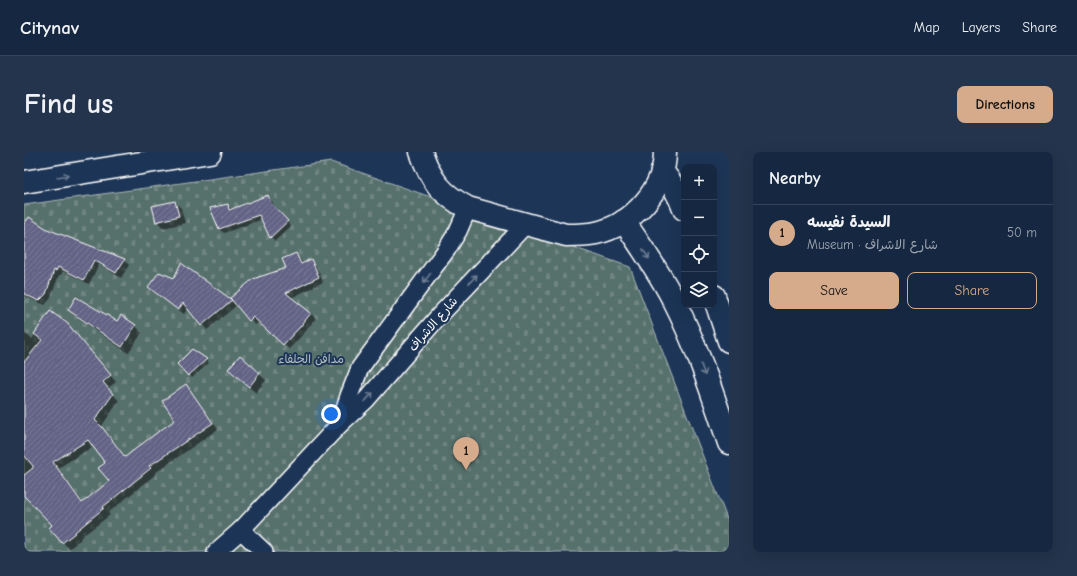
<!DOCTYPE html>
<meta charset="utf-8">
<style>
:root{--surface:#162841;--page:#23344c;--text:#f1f3f6;--muted:#9ea6b1;--line:#35445a;--accent:#d6ab8b}
body{margin:0;font-family:"Comic Neue","Playpen Sans Arabic",sans-serif;background:var(--page);color:var(--text)}
.controls{position:absolute;right:12px;top:12px;display:grid;overflow:hidden;border-radius:8px;box-shadow:0 4px 16px #0002}
.controls button{width:36px;height:36px;display:grid;place-items:center;padding:0;border:0;border-bottom:1px solid var(--line);background:var(--surface);color:var(--text);font:20px sans-serif}
.you{position:absolute;left:307px;top:262px;width:14px;height:14px;margin:-10px;border:3px solid #fff;border-radius:50%;background:#1a73e8;box-shadow:0 0 0 6px #1a73e833}
.badge{display:grid;place-items:center;width:26px;height:26px;border-radius:50%;background:var(--accent);color:#111;font-size:13px;font-weight:700}
.pin{position:absolute;translate:-50% -33px;filter:drop-shadow(0 1px 2px #0008)}
.pin::after{content:'';position:absolute;top:21px;width:14px;height:12px;background:inherit;clip-path:polygon(0 0,100% 0,50% 100%)}
.list{margin:0;padding:0;list-style:none}
h2{display:flex;justify-content:space-between;align-items:center;height:52px;margin:0;padding:0 16px;font-size:17px}
h2 small{font-size:13px;font-weight:400;color:var(--muted)}
.list li{display:grid;grid-template-columns:26px 1fr auto;gap:12px;align-items:center;box-sizing:border-box;height:56px;padding:0 16px;border-top:1px solid var(--line)}
.list b{display:block;font-size:15px;white-space:nowrap}
.list p{margin:0;font-size:13px;white-space:nowrap;color:var(--muted)}
.list em{font-size:13px;font-style:normal;color:var(--muted)}
.actions{display:flex;gap:8px;padding:12px 16px}
.actions a{flex:1;padding:9px 0;border:1px solid var(--accent);border-radius:8px;text-align:center;font-size:14px;color:var(--accent)}
.actions .main{background:var(--accent);color:#111}
.icon{flex:none;width:22px;height:22px;fill:none;stroke:currentColor;stroke-width:2;stroke-linecap:round;stroke-linejoin:round}
.map{position:relative;flex:none;width:705px;height:400px;overflow:hidden;border-radius:8px}
header{display:flex;align-items:center;gap:24px;box-sizing:border-box;height:56px;padding:0 20px;background:var(--surface);border-bottom:1px solid var(--line)}
header strong{font-size:19px}
nav{display:flex;gap:22px;margin-inline-start:auto;font-size:14px}
.intro{display:flex;align-items:center;justify-content:space-between;box-sizing:border-box;height:96px;padding:0 24px}
h1{margin:0;font-size:28px}
.button{padding:10px 18px;border-radius:8px;background:var(--accent);color:#111;font-size:14px;font-weight:700}
main{display:flex;gap:24px;padding:0 24px}
aside{flex:1;background:var(--surface);border-radius:8px;box-shadow:0 4px 16px #0002}
.map>svg:first-child{display:block}
.cemetery{fill:url(#cemetery-stones);stroke:#abb8b6}
.shadow{fill:#0007;fill-rule:evenodd}
.building{fill:url(#building-hatch);stroke:#fff;fill-rule:evenodd}
.lines{fill:none;stroke-linecap:round;stroke-linejoin:round}
.minor-casing{stroke:#fff;stroke-width:20}
.major-casing{stroke:#fff;stroke-width:25}
.minor{stroke:#1d3557;stroke-width:17}
.major{stroke:#1d3557;stroke-width:22}
.oneway{stroke:#6c7c92}
.labels{text-anchor:middle;stroke-width:4;stroke-linejoin:round;paint-order:stroke}
.street-label{font-size:12px;fill:#fff;stroke:#1d3557}
.park-label{font-size:12px;fill:#b3bfbd;stroke:#1d3557}
</style>
<header>
<strong>Citynav</strong>
<nav><a>Map</a><a>Layers</a><a>Share</a></nav>
</header>
<div class="intro"><h1>Find us</h1><a class="button">Directions</a></div>
<main>
<div class="map">
<svg width="705" height="400" viewBox="0 0 705 400">
<defs>
<pattern id="cemetery-stones" width="16" height="16" patternUnits="userSpaceOnUse"><rect width="16" height="16" fill="#57706c"/><path d="M2 7V4a2 2 0 0 1 4 0v3zM10 15v-3a2 2 0 0 1 4 0v3z" fill="#708582"/></pattern>
<pattern id="building-hatch" width="6" height="6" patternUnits="userSpaceOnUse"><rect width="6" height="6" fill="#636386"/><path d="M-1 1l2-2M0 6l6-6M5 7l2-2" fill="none" stroke="#7a7a98"/></pattern>
</defs>
<rect width="100%" height="100%" fill="#1d3557"/>
<filter id="ink" filterUnits="userSpaceOnUse"><feTurbulence type="fractalNoise" baseFrequency=".025" numOctaves="2"/><feDisplacementMap in="SourceGraphic" scale="8" xChannelSelector="R" yChannelSelector="G"/><feConvolveMatrix kernelMatrix="1 2 1 2 8 2 1 2 1" color-interpolation-filters="sRGB"/></filter>
<g filter="url(#ink)">
<polygon class="cemetery" points="307,10 606,115 705,372 705,400 0,400 0,53"/>
<g class="shadow">
<polygon points="244,44 248,49 251,57 267,74 251,89 247,85 239,67 200,81 195,77 203,53 208,57"/>
<polygon points="150,50 157,56 161,71 139,76 133,69"/>
<polygon points="0,74 23,78 100,108 105,113 97,126 75,112 65,132 39,119 37,123 35,123 26,147 21,153 0,144"/>
<polygon points="271,102 276,107 279,112 287,108 292,114 299,130 267,146 292,166 281,180 265,197 235,170 231,173 213,153 183,178 164,156 160,162 130,140 125,135 151,127 157,112 211,152 263,117"/>
<polygon points="45,158 93,171 97,164 112,174 118,181 104,201 51,164"/>
<path d="M27,161l22,18 43,51 -8,6 11,13 -18,26 7,7 18,24 51,-38 8,-35 6,6 27,38 -63,44 1,1 -48,39 2,2 -30,23 1,1 -12,10 -19,-21 4,-3 -19,-19 -1,1 -10,-11v-163l8,6zM70,294l12,17 4,18 -27,22 -25,-35z"/>
<polygon points="216,205 242,228 232,241 205,217"/>
<polygon points="182,208 185,211 168,226 155,212"/>
</g>
<g class="building">
<polygon points="244,43 247,51 264,69 246,86 235,63 195,77 186,56 204,52 205,58"/>
<polygon points="151,49 155,64 132,70 128,54"/>
<polygon points="5,65 23,77 101,107 92,121 70,108 60,128 34,115 32,119 30,118 22,142 15,149 0,142 0,72"/>
<polygon points="272,101 277,112 287,107 295,125 262,141 287,161 276,175 259,193 229,165 225,169 206,146 229,127 262,116 258,107"/>
<polygon points="157,111 208,148 177,174 159,151 154,158 124,135 135,120 150,126"/>
<polygon points="52,145 93,169 97,163 112,173 98,195 44,158"/>
<path d="M26,159l17,12 44,52 -8,7 10,12 -18,26 7,7 23,30 30,-23 20,-14 -13,-19 24,-17 27,39 -64,43 2,2 -48,39 1,1 -29,24v1l-13,10 -13,-15 3,-3 -28,-29v-21l9,-7v-2l-9,-11v-93l18,-22 -8,-6zM64,288l17,23 -7,5 11,13 -27,22 -29,-41z"/>
<polygon points="168,197 183,207 164,224 153,212"/>
<polygon points="216,203 236,221 225,235 204,217"/>
</g>
<g class="lines">
<defs>
<g id="minor">
<polyline points="316,272 325,244 336,216 423,97 434,79 444,56"/>
<polyline points="217,378 240,400"/>
<polyline points="192,400 217,378 316,272 342,248 415,164 502,72"/>
</g>
<g id="major">
<path d="M397,0c10,29 20,42 47,56l98,27c10,0 20,0 30,-2 36,-8 69,-43 69,-81"/>
<path d="M638,19c10,12 17,24 22,38"/>
<polyline points="0,30 186,0"/>
<path d="M600,69c17,26 36,52 50,80 23,45 39,94 55,142"/>
<polyline points="690,144 705,189"/>
</g>
</defs>
<use href="#minor" class="minor-casing"/>
<use href="#major" class="major-casing"/>
<use href="#minor" class="minor"/>
<use href="#major" class="major"/>
</g>
<defs><path id="oneway-shaft" d="M-6 0H5M1.5-3L5.5 0L1.5 3" fill="none" stroke-width="1.6" stroke-linecap="round" stroke-linejoin="round"/></defs>
<g class="oneway">
<use href="#oneway-shaft" transform="translate(39 24) rotate(-9)"/>
<use href="#oneway-shaft" transform="translate(622 102) rotate(57)"/>
<use href="#oneway-shaft" transform="translate(403 126) rotate(127)"/>
<use href="#oneway-shaft" transform="translate(449 127) rotate(-47)"/>
<use href="#oneway-shaft" transform="translate(679 218) rotate(70)"/>
<use href="#oneway-shaft" transform="translate(345 245) rotate(-47)"/>
</g>
</g>
<g class="labels">
<g class="street-label">
<text transform="translate(409 172) rotate(-49)" y="4">شارع الاشراف</text>
</g>
<g class="park-label">
<text x="287" y="211">مدافن الحلفاء</text>
</g>
</g>
</svg>
<div class="controls">
<button>+</button>
<button>−</button>
<button><svg class="icon" aria-label="locate" viewBox="0 0 24 24"><circle cx="12" cy="12" r="6"/><path d="M12 2v4M12 18v4M2 12h4M18 12h4"/></svg></button>
<button><svg class="icon" aria-label="layers" viewBox="0 0 24 24"><path d="M12 4l9 5-9 5-9-5zM3 14l9 5 9-5"/></svg></button>
</div>
<div class="you"></div>
<div class="pin badge" style="left:442px;top:318px">1</div>
</div>
<aside>
<h2>Nearby<small></small></h2>
<ul class="list">
<li><span class="badge">1</span><div><b>السيدة نفيسه</b><p>Museum · شارع الاشراف</p></div><em>50 m</em></li>
</ul>
<div class="actions"><a class="main">Save</a><a>Share</a></div>
</aside>
</main>
